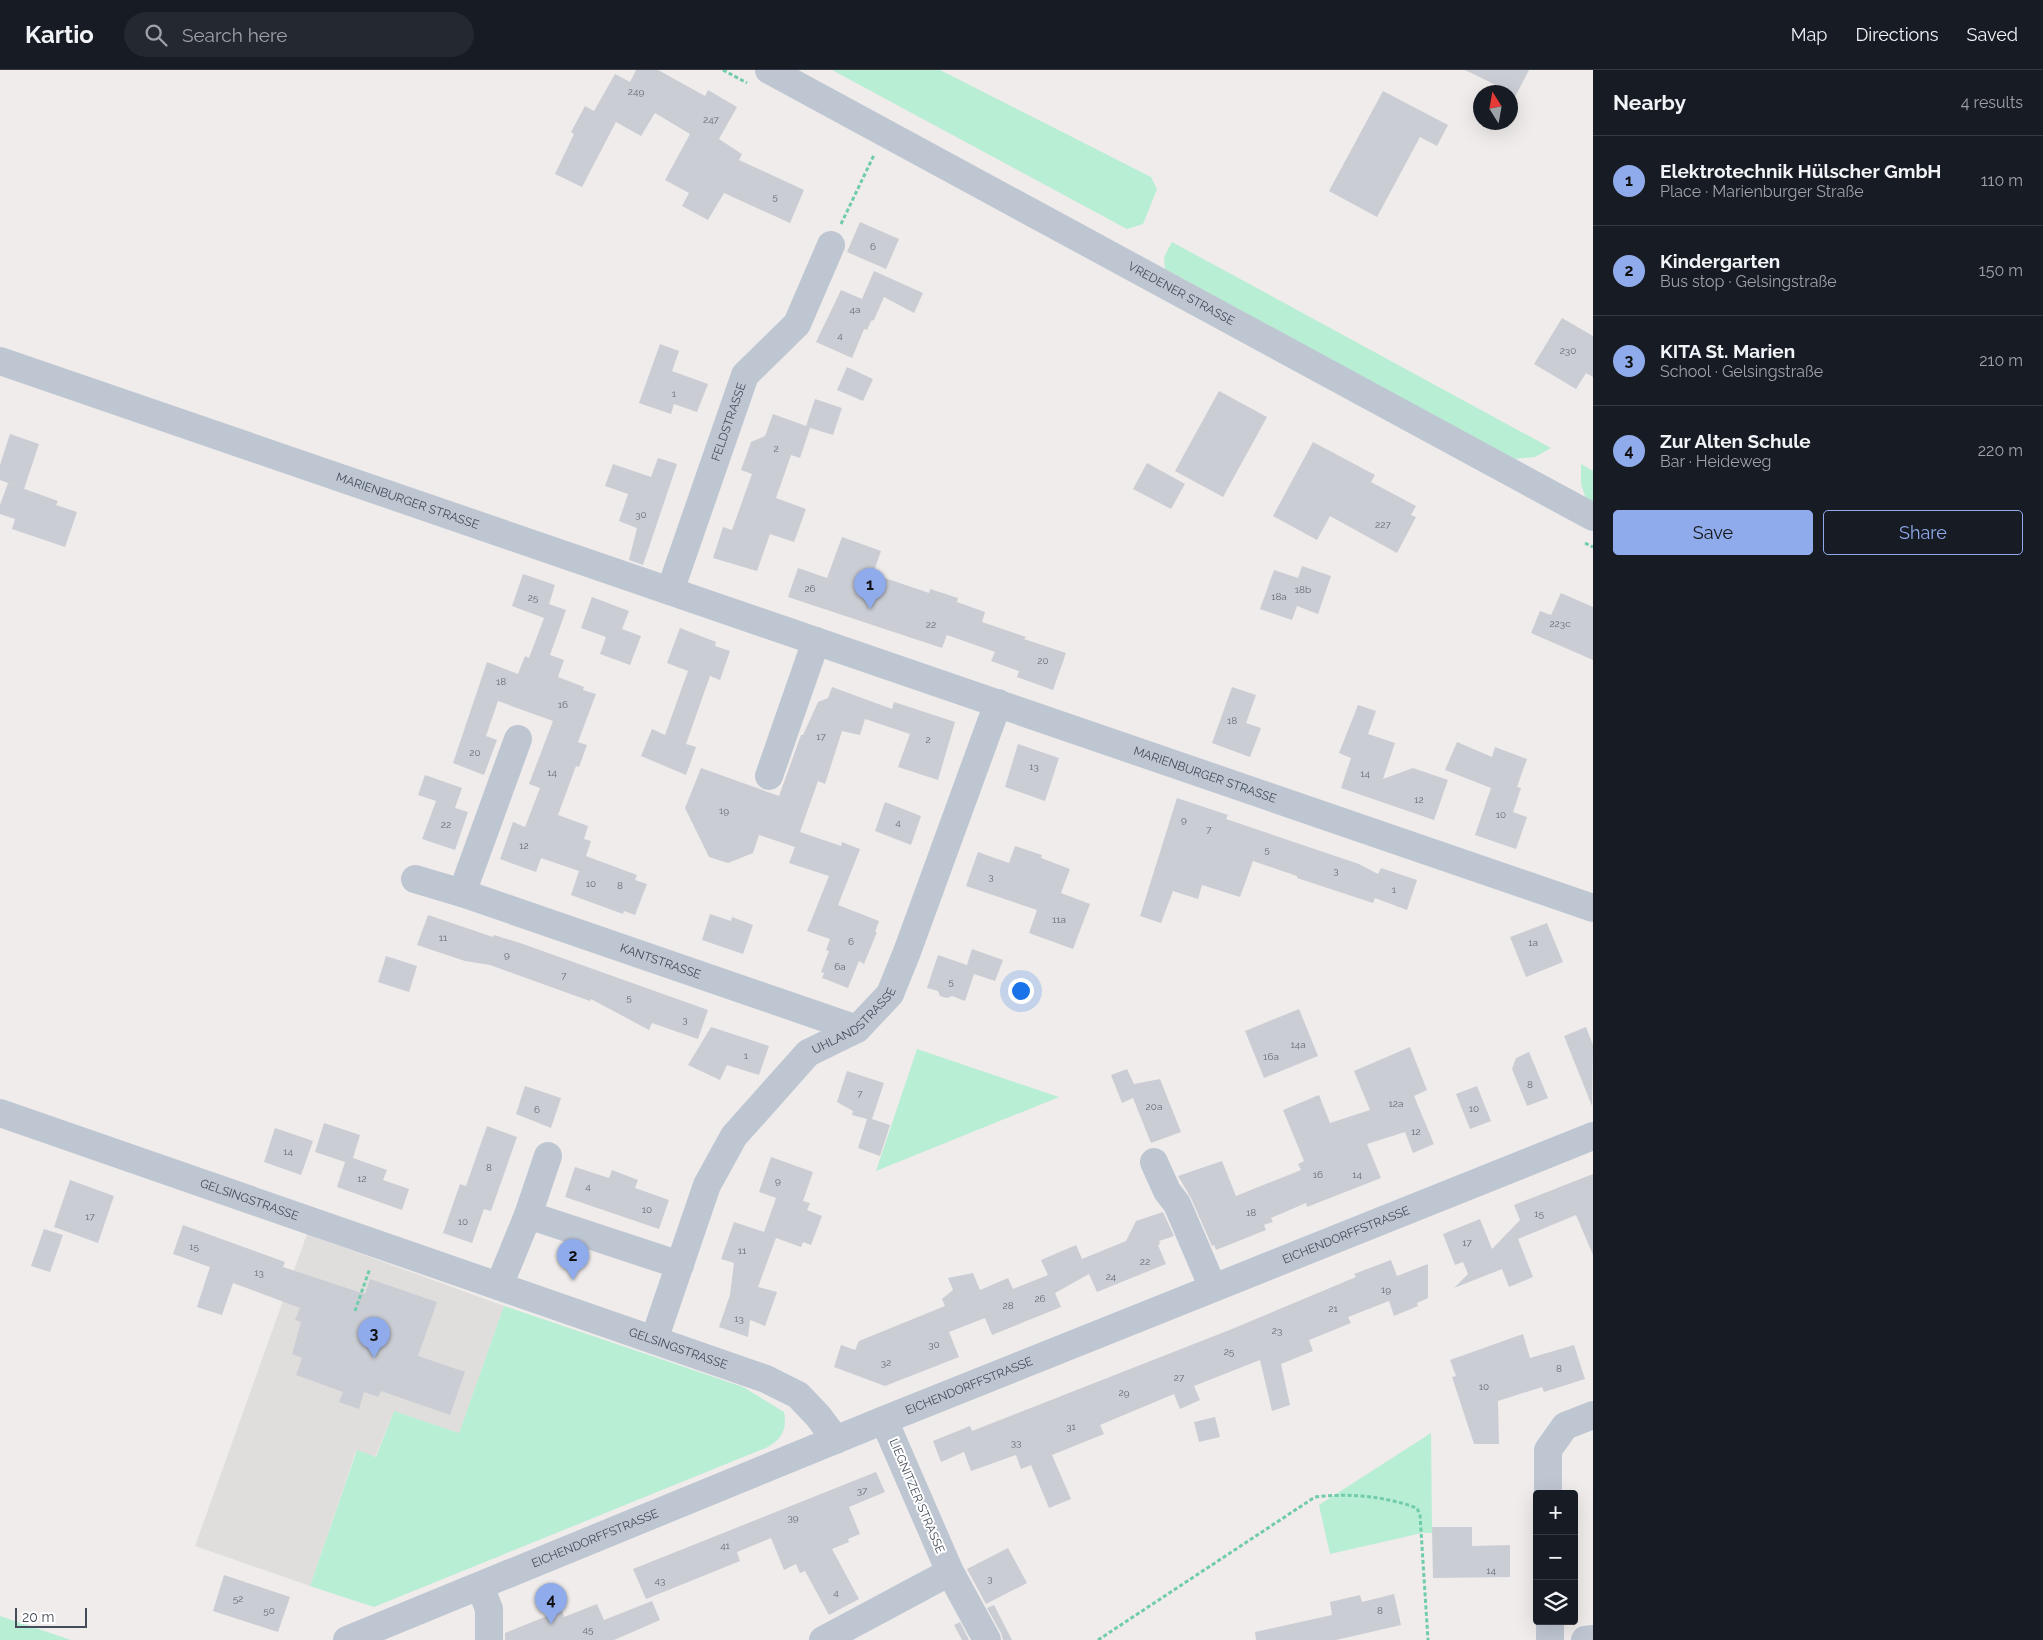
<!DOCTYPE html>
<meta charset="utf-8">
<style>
:root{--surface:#171b24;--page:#242831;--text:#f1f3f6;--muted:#9ea1a6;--line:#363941;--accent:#8fabeb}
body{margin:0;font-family:Raleway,sans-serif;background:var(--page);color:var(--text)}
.controls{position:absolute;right:15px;bottom:15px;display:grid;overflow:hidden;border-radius:5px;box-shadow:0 5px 20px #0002}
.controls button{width:45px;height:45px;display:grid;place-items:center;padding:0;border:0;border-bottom:1px solid var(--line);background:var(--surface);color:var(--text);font:25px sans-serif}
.compass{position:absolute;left:1473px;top:15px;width:45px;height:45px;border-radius:50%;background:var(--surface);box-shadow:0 5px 20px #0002;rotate:349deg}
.scale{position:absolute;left:15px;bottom:12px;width:72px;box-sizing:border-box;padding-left:5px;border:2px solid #444c59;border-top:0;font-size:14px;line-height:18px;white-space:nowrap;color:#444c59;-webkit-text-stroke:4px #fff;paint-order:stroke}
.you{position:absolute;left:1020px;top:920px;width:18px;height:18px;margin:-12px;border:4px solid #fff;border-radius:50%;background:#1a73e8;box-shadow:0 0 0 8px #1a73e833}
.badge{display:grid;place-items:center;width:32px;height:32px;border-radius:50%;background:var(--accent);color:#111;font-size:16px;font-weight:700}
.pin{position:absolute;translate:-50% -41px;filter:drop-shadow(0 1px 2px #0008)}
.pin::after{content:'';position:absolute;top:26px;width:18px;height:15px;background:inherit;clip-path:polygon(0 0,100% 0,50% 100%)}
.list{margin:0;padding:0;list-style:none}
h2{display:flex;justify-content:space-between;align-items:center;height:65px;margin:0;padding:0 20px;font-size:21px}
h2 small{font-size:16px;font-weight:400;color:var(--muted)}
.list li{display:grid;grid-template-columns:32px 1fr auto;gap:15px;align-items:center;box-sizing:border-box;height:90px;padding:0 20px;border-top:1px solid var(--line)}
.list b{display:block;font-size:19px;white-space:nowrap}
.list p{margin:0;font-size:16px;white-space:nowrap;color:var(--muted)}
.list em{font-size:16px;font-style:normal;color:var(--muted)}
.actions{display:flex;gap:10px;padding:15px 20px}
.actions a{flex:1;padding:11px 0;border:1px solid var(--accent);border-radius:5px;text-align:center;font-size:18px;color:var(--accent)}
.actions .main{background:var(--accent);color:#111}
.icon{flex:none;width:28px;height:28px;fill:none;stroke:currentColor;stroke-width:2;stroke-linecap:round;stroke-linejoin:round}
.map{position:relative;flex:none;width:1593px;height:1570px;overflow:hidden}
header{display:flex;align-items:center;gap:30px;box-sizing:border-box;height:70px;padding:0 25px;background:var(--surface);border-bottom:1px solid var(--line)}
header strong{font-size:24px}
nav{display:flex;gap:28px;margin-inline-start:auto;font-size:18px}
.search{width:350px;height:45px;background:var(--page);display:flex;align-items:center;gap:12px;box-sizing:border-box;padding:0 18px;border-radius:28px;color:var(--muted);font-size:19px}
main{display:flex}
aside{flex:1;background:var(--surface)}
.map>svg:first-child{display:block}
.education{fill:#e0dddd}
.green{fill:#b8eed4}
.building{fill:#cbcdd4}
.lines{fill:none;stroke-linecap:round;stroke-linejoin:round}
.path{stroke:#70ccab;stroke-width:3;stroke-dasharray:4 2.5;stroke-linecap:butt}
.minor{stroke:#bec6d2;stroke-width:28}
.labels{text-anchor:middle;stroke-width:4;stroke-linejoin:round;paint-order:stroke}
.number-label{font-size:10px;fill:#666c78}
.street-label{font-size:12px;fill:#444c59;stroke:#fff}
</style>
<header>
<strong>Kartio</strong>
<div class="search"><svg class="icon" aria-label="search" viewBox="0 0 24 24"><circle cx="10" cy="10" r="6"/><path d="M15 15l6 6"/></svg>Search here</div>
<nav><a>Map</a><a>Directions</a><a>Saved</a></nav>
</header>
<main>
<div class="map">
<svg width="1593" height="1570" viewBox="0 0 1593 1570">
<rect width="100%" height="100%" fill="#efeceb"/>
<polygon class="education" points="307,1164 504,1236 459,1363 394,1341 375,1387 356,1381 310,1516 195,1476"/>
<g class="green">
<polygon points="832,0 940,0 1151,107 1157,119 1143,154 1127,159"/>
<polygon points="1172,172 1551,378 1535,387 1513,389 1165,199 1164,187"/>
<polygon points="1581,394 1593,401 1593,432 1586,429 1581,414"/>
<polygon points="917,979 1059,1027 876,1101"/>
<path d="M504,1236l239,81 41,25c3,16 -1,26 -16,35l-394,160 -64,-21 47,-136 19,7 18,-46 65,22z"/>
<polygon points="1431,1363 1432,1463 1422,1463 1330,1484 1319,1435"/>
<polygon points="0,1546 71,1570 0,1570"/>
</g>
<g class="building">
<polygon points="636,0 658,0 705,26 708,20 737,37 719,69 742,84 739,90 804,120 790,153 724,123 708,150 682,136 689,123 665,110 690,64 655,43 641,66 616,52 582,117 555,104 574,64 571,62 585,36 594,41 615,4 630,12"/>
<polygon points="1465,0 1529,0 1515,27 1510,22"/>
<polygon points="1383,21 1448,55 1437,76 1420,67 1377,147 1329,121"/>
<polygon points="860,152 899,169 886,199 847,182"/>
<polygon points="874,201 923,223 914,243 884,227 874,250 871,251 867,260 864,259 852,288 816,272 841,220 862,229"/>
<polygon points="1562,248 1593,266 1593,307 1586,303 1576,319 1534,294"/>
<polygon points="660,274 679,281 672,301 708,314 697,342 674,334 671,344 639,333"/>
<polygon points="847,297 873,309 863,331 837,320"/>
<polygon points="1219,321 1267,347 1223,427 1175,401"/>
<polygon points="815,329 842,338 833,365 810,358 800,388 791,385 776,428 806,439 794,472 770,464 757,501 713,488 723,457 732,460 752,404 741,400 751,372 765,366 773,344 806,356"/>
<polygon points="10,364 39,374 24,419 0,410 0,395"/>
<polygon points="1313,372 1375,405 1371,412 1416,436 1411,445 1416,447 1397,483 1330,446 1317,470 1273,446"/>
<polygon points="658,388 677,394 643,495 629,490 637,458 619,451 628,424 605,416 613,394 651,407"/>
<polygon points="1147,393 1185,414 1171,439 1133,419"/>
<polygon points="8,413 58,431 56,435 77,442 65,477 12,459 15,449 0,444 0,435"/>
<polygon points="842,467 881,481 873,504 929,523 930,519 958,528 957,532 985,542 982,552 1026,567 1024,569 1066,583 1053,620 1017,607 1019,601 991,591 995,582 947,565 942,578 788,527 798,498 827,508"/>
<polygon points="1302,496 1331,506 1318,544 1297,536 1292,550 1260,539 1274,500 1298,508"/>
<polygon points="523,504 555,515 549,534 566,540 550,585 564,590 558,607 584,617 583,620 596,624 578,672 587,675 579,697 576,696 558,745 588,756 584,769 591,771 586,786 637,805 635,810 647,814 635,845 624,841 623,844 571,825 579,801 541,788 536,802 500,789 513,752 525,757 540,718 529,714 553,651 498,631 486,666 497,670 484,705 453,693 487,592 518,604 525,586 529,588 544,548 512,536"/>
<polygon points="1561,523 1593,537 1593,590 1531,563 1540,541 1551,545"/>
<polygon points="592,527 629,541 622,559 641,566 630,595 600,584 606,567 581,558"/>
<polygon points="680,558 716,572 715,576 730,581 720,610 710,606 686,674 696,677 686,705 641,686 652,659 665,665 688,601 667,593"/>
<polygon points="832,617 892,639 894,632 955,652 938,710 898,697 910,664 865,649 860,665 842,661 825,714 818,711 800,762 841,776 842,772 860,779 838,835 879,851 875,862 877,862 864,894 859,891 848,918 822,908 824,903 821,902 829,881 826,880 830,869 807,861 829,806 789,793 795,777 759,765 753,783 728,793 709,787 685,738 701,698 779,726 801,665 803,665 818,632 828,628"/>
<polygon points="1232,617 1256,625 1246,653 1261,658 1250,687 1212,673"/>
<polygon points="1358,635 1376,641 1368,664 1395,673 1383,709 1413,698 1448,710 1434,750 1341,718 1351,688 1339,683"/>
<polygon points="1457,672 1492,687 1495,677 1527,689 1517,717 1521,718 1513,742 1527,747 1516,779 1475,765 1491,718 1445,700"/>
<polygon points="1018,674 1059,688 1045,731 1005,717"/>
<polygon points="425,705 462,718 455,738 468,742 455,780 422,769 436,731 418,725"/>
<polygon points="1177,728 1228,745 1226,749 1359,794 1378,804 1381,798 1417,810 1407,840 1375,828 1373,833 1297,808 1297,806 1253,791 1240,827 1202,815 1198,829 1173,821 1161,853 1140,846"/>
<polygon points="885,732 921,746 911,775 875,761"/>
<polygon points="1015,776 1042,785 1041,788 1070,799 1061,823 1090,834 1073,879 1029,863 1037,840 966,816 978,782 1009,793"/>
<polygon points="710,844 731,851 732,847 753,855 743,884 702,870"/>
<polygon points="428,845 493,867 494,865 520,873 708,940 698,969 652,953 649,960 591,929 590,931 490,895 465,891 417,875"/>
<polygon points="1547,853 1563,892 1526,907 1510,867"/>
<polygon points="972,879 1003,890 995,911 974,904 965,931 952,926 947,928 940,926 938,921 927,918 938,885 967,895"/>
<polygon points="386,886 417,896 409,922 378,912"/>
<polygon points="1299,939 1318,986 1264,1008 1245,961"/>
<polygon points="711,957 769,976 759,1005 727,995 720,1010 688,995"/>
<polygon points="1586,957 1593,975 1592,1036 1564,966"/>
<polygon points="1410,977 1427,1020 1414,1026 1434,1074 1413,1083 1405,1062 1367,1074 1381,1108 1307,1137 1306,1133 1271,1148 1273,1152 1264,1155 1266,1160 1216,1180 1214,1175 1212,1176 1191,1128 1178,1106 1222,1091 1236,1126 1301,1100 1298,1094 1304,1091 1283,1040 1319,1025 1330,1053 1370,1040 1354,1001"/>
<polygon points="1529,982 1548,1028 1527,1036 1512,999 1516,988"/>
<polygon points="1127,999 1134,1014 1160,1009 1181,1062 1151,1073 1133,1028 1122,1033 1111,1005"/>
<polygon points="847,1001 884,1013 872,1049 890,1055 880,1086 858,1078 867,1049 852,1045 853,1041 837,1032"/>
<polygon points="525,1016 561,1028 551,1058 516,1044"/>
<polygon points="1477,1016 1491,1051 1470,1059 1456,1024"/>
<polygon points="324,1053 360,1065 353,1088 387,1100 383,1110 409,1119 402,1140 337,1117 345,1092 315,1082"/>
<polygon points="487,1056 517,1067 491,1141 484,1139 472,1173 443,1163 460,1114 466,1116"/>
<polygon points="275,1058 313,1071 301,1105 264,1092"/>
<polygon points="771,1087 813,1102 803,1131 810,1133 807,1140 822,1146 811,1175 803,1172 801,1177 776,1168 758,1217 777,1222 765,1256 750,1250 748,1267 719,1257 730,1225 734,1193 721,1189 734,1152 764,1162 776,1128 759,1122"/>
<polygon points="575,1097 609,1108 612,1100 638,1110 635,1118 669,1130 659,1159 565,1127"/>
<polygon points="1593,1104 1593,1185 1576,1145 1518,1169 1533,1207 1509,1217 1502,1199 1454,1218 1468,1204 1463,1192 1455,1195 1443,1164 1480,1149 1492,1179 1520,1150 1514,1135"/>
<polygon points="70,1110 114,1126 98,1173 54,1157"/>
<polygon points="1163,1142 1174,1166 1159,1171 1160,1174 1158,1175 1166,1194 1097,1222 1089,1204 1055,1223 1061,1237 992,1265 985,1248 949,1262 959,1287 885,1316 834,1297 841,1275 855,1280 859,1271 945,1236 942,1229 953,1220 948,1208 973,1203 980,1220 1008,1208 1013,1219 1048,1205 1041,1190 1076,1175 1082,1189 1126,1171 1136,1151"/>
<polygon points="183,1155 285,1192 283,1197 365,1224 370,1209 437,1232 418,1286 465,1302 450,1345 381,1321 378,1327 364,1322 359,1339 339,1332 343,1322 296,1305 302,1288 292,1284 301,1252 295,1250 300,1238 233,1213 222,1245 197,1237 210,1197 173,1184"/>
<polygon points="44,1159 63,1165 50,1202 31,1196"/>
<polygon points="1391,1190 1397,1206 1428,1194 1428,1228 1417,1233 1418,1236 1394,1246 1389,1231 1348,1247 1351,1253 1309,1270 1313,1281 1281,1294 1290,1335 1272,1341 1260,1290 1194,1316 1200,1330 1180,1339 1174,1324 1100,1355 1104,1364 1052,1385 1071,1429 1049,1438 1031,1395 1021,1399 1016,1385 971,1401 964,1382 941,1392 933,1371 970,1356 972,1361 1232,1259 1356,1207 1354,1204"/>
<polygon points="1523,1264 1530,1288 1574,1275 1585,1309 1544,1322 1542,1317 1498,1331 1499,1374 1474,1374 1452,1307 1456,1306 1450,1290"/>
<polygon points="1215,1347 1220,1367 1199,1372 1194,1352"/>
<polygon points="876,1402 885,1422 849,1437 860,1464 848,1469 849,1472 832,1479 859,1529 829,1545 805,1501 800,1503 796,1494 784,1500 771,1468 737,1482 740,1491 646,1529 633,1499"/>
<polygon points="1432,1457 1472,1457 1472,1476 1510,1475 1510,1507 1433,1508"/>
<polygon points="1008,1478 1027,1513 986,1534 967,1499"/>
<polygon points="224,1505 290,1527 278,1562 213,1541"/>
<polygon points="1394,1524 1401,1555 1336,1570 1256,1570 1255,1562 1332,1545 1330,1532 1360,1525 1362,1532"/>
<polygon points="652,1531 660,1550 614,1570 505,1570 505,1563 562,1540 564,1547 597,1534 604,1550"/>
<polygon points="994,1535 1012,1570 1003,1570 1001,1563 987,1538"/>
<polygon points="960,1552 969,1570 962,1570 954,1555"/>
</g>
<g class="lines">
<g class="path">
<polyline points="723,0 747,13"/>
<polyline points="841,154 874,85"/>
<polyline points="1585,473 1593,477"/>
<polyline points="355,1241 370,1198"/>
<path d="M1098,1570l217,-143c34,-4 69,-1 102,11l3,7 8,125"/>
</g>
<g class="minor">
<path id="s1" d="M769,0l824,447"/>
<path id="s2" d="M0,291l1593,547"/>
<path id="s3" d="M670,521l75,-216 52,-51 34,-79"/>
<polyline points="769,706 816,571"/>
<path id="s4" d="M415,809l47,14 395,136"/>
<polyline points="462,823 518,669"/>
<path id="s5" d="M0,1043l766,266 32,16 20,21 18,24"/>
<polyline points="1154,1092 1167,1121 1177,1134 1213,1218"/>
<polyline points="528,1145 548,1086"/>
<polyline points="499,1216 528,1145 680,1195"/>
<path id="s6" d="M654,1270l53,-155 27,-49 74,-83 49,-24 33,-35 17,-42 91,-249"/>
<polyline points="1548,1424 1548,1380 1565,1356 1593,1345"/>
<polyline points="950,1502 987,1570"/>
<polyline points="480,1516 489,1539 489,1570"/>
<polyline points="1550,1551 1550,1570"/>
<path id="s7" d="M347,1570l537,-220 709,-284"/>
<polyline points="823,1570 950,1502 884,1350"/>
<polyline points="1585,1570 1593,1569"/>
</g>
</g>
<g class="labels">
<g class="number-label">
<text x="636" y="25">249</text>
<text x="711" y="53">247</text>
<text x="775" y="130">5</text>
<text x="873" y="180">6</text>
<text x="855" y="243">4a</text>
<text x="840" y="269">4</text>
<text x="1568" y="284">230</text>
<text x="674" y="327">1</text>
<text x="776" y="382">2</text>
<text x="641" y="448">30</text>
<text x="1383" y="458">227</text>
<text x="810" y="522">26</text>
<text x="1303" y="523">18b</text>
<text x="1279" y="530">18a</text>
<text x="533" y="531">25</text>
<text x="1560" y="557">223c</text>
<text x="931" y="558">22</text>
<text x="1043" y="594">20</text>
<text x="501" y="615">18</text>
<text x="563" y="638">16</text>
<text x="1232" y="654">18</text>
<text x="821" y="670">17</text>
<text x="928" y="673">2</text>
<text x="475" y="686">20</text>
<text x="1034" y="700">13</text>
<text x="552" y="706">14</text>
<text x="1365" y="707">14</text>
<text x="1419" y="733">12</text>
<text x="724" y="744">19</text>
<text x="1501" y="748">10</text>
<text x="1184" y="753">9</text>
<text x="898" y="756">4</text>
<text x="446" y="758">22</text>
<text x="1209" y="763">7</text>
<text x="524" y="779">12</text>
<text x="1267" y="783">5</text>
<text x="1336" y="804">3</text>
<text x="991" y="810">3</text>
<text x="591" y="817">10</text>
<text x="620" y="819">8</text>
<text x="1394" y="823">1</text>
<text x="1059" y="853">11a</text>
<text x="443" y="871">11</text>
<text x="851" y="875">6</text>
<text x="1533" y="876">1a</text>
<text x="507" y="888">9</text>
<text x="840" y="900">6a</text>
<text x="564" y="909">7</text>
<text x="951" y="915">5</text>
<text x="629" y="931">5</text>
<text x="685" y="953">3</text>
<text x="1298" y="978">14a</text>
<text x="746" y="989">1</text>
<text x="1271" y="990">16a</text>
<text x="1530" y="1018">8</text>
<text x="860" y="1027">7</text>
<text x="1396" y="1037">12a</text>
<text x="1154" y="1040">20a</text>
<text x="1474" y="1042">10</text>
<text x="537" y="1043">6</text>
<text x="1416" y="1065">12</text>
<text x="288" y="1085">14</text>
<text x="489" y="1101">8</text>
<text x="1318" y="1108">16</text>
<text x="1357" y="1108">14</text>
<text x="362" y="1112">12</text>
<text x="778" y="1114">9</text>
<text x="588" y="1120">4</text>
<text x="647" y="1143">10</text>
<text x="1251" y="1146">18</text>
<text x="1539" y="1147">15</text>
<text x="90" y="1150">17</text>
<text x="463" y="1155">10</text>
<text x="1467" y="1176">17</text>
<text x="194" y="1180">15</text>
<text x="742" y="1184">11</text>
<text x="1145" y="1195">22</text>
<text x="259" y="1206">13</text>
<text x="1111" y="1210">24</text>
<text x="1386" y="1223">19</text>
<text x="1040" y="1232">26</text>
<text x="1008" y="1239">28</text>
<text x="1333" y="1242">21</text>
<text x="739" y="1252">13</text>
<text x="1277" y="1264">23</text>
<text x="934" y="1278">30</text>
<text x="1229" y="1285">25</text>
<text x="886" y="1296">32</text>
<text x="1559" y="1302">8</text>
<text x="1179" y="1311">27</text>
<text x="1484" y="1320">10</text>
<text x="1124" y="1326">29</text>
<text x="1071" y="1360">31</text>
<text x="1016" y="1376">33</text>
<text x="862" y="1424">37</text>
<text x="793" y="1451">39</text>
<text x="725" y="1479">41</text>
<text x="1491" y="1504">14</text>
<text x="990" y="1512">3</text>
<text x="660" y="1514">43</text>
<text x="836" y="1526">4</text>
<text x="238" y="1532">52</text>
<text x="269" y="1544">50</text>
<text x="1380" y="1544">8</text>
<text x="588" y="1563">45</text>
</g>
<g class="street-label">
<text dy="4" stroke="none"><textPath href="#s1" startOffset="469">VREDENER STRASSE</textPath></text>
<text dy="4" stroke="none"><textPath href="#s3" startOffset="179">FELDSTRASSE</textPath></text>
<text dy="4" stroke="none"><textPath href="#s2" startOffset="431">MARIENBURGER STRASSE</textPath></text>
<text dy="4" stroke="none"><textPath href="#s2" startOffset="1274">MARIENBURGER STRASSE</textPath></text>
<text dy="4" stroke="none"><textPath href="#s4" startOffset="259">KANTSTRASSE</textPath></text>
<text dy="4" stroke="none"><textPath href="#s6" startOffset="388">UHLANDSTRASSE</textPath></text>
<text dy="4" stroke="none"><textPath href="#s5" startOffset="264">GELSINGSTRASSE</textPath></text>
<text dy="4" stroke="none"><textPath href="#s7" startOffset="1078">EICHENDORFFSTRASSE</textPath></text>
<text dy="4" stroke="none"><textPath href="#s5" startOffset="718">GELSINGSTRASSE</textPath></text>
<text dy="4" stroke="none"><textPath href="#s7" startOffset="672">EICHENDORFFSTRASSE</textPath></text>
<text transform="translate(917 1426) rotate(67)" y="4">LIEGNITZER STRASSE</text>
<text dy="4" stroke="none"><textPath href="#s7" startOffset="268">EICHENDORFFSTRASSE</textPath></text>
</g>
</g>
</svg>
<div class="controls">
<button>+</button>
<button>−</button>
<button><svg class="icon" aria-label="layers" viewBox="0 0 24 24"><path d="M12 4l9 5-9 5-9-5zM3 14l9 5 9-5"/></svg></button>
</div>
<svg class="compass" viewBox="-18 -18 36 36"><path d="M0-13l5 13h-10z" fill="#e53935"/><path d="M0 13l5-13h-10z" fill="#9ea1a6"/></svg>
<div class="scale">20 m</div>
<div class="you"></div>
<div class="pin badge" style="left:870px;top:539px">1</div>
<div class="pin badge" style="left:573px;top:1210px">2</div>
<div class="pin badge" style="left:374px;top:1288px">3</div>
<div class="pin badge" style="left:551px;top:1554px">4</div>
</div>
<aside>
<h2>Nearby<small>4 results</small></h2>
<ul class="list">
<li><span class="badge">1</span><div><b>Elektrotechnik Hülscher GmbH</b><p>Place · Marienburger Straße</p></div><em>110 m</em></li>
<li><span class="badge">2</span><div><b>Kindergarten</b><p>Bus stop · Gelsingstraße</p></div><em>150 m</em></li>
<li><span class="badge">3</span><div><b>KITA St. Marien</b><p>School · Gelsingstraße</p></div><em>210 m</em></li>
<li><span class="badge">4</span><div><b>Zur Alten Schule</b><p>Bar · Heideweg</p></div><em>220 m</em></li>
</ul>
<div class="actions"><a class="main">Save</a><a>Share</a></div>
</aside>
</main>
